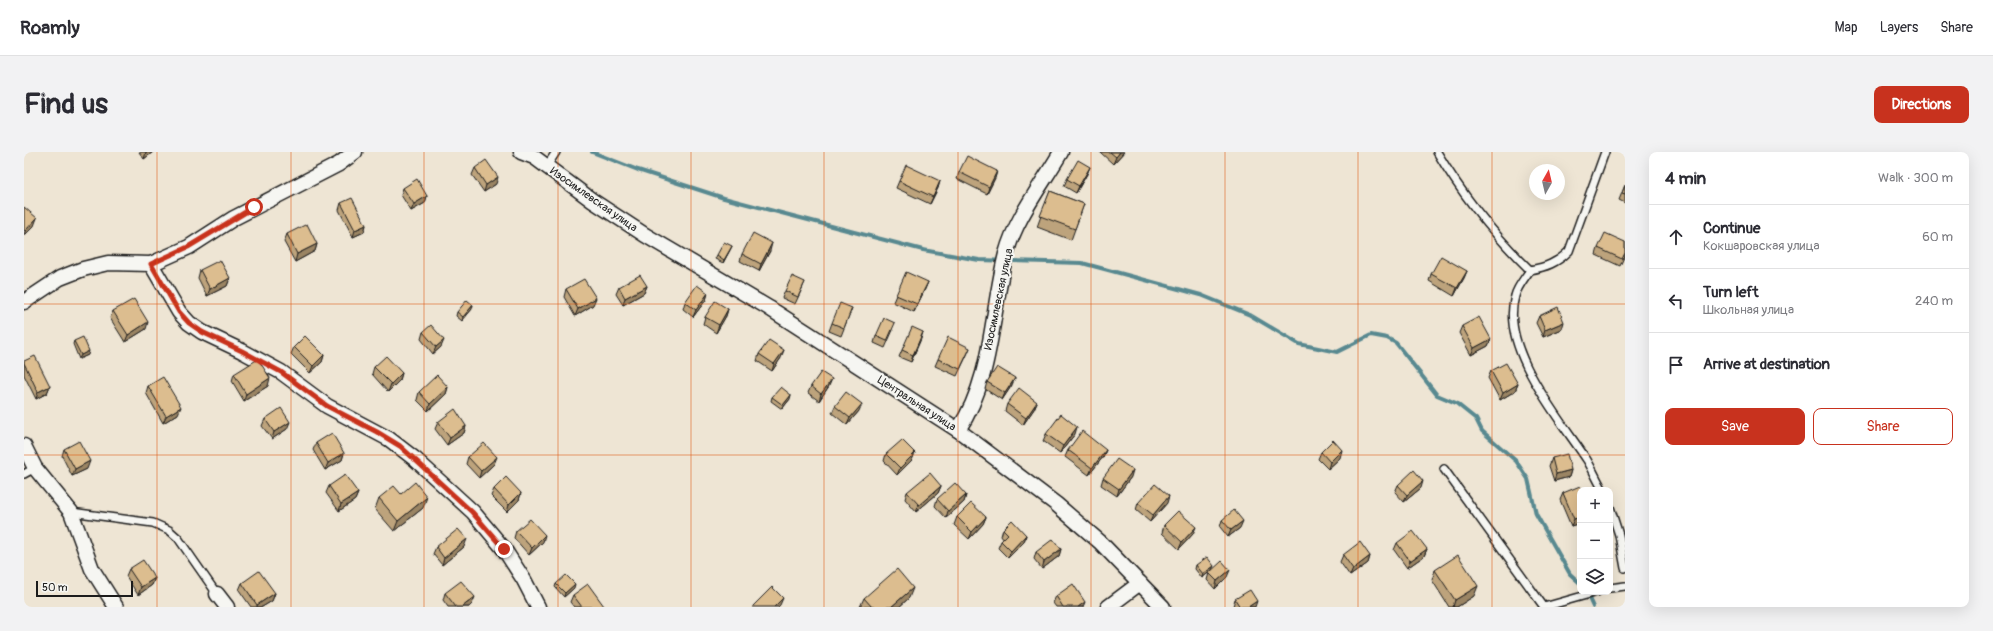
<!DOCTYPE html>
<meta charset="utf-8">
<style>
:root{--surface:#fff;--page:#f2f2f3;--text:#2b2b33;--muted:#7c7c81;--line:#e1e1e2;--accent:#c8321e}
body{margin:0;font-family:Pangolin,sans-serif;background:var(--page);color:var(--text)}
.controls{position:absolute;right:12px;bottom:12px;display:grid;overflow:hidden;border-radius:8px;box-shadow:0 4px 16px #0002}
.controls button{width:36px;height:36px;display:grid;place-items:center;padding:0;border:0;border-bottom:1px solid var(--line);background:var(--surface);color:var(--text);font:20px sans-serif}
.compass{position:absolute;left:1505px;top:12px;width:36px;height:36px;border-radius:50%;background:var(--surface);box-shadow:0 4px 16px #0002;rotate:8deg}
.scale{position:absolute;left:12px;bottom:10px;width:97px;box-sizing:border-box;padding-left:4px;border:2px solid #1c1c1c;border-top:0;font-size:11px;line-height:14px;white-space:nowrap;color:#1c1c1c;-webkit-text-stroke:3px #f6f6f2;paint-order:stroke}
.stop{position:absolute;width:12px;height:12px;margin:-9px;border:3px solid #c8321e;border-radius:50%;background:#fff}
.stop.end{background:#c8321e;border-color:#fff;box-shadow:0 1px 4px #0008}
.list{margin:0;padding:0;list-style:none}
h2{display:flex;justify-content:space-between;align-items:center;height:52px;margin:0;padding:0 16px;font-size:17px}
h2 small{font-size:13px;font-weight:400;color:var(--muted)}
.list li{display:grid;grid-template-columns:26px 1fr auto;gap:12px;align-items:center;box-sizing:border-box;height:64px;padding:0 16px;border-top:1px solid var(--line)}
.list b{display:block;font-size:15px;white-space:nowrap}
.list p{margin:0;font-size:13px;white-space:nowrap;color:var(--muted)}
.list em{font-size:13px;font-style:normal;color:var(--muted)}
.actions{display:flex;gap:8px;padding:12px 16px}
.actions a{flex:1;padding:9px 0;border:1px solid var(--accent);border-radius:8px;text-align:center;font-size:14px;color:var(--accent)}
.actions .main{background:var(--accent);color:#fff}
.icon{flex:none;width:22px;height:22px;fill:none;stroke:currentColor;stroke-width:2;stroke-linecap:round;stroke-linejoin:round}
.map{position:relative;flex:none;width:1601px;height:455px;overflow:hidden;border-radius:8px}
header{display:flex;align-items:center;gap:24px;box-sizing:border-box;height:56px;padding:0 20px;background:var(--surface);border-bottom:1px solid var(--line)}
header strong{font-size:19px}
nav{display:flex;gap:22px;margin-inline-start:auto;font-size:14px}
.intro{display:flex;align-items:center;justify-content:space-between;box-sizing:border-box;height:96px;padding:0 24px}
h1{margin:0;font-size:28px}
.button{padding:10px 18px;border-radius:8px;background:var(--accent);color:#fff;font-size:14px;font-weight:700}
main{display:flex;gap:24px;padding:0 24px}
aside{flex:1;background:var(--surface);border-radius:8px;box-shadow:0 4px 16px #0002}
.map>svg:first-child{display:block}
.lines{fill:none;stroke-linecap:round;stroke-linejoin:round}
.stream{stroke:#598990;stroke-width:4}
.lane-casing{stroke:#1c1c1c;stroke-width:10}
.street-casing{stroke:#1c1c1c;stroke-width:17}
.lane{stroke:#f6f6f2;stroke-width:7}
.street{stroke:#f6f6f2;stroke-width:14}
.wall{fill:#bda37b;stroke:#1c1c1c}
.shaded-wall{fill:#9a8464;stroke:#1c1c1c}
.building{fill:#dcbd8f;stroke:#1c1c1c}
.route{stroke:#c8321e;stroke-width:5}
.grid{fill:none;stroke:#de560d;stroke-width:1;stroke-opacity:0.55}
.labels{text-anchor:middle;stroke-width:4;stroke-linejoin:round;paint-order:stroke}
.street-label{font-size:11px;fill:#1c1c1c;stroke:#f6f6f2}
</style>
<header>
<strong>Roamly</strong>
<nav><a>Map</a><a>Layers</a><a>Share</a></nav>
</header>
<div class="intro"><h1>Find us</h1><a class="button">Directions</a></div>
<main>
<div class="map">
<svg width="1601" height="455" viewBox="0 0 1601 455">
<rect width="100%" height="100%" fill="#eee5d4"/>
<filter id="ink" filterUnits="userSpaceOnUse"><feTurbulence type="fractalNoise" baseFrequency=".025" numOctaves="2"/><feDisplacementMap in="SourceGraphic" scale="8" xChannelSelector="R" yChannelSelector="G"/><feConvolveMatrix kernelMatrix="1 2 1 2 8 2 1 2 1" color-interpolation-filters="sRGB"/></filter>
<g filter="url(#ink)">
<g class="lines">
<g class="stream">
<polyline points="568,0 614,18 700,46 899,98 955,108 1058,111 1177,143 1226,163 1275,192 1313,200 1347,183 1363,186 1372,191 1413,243 1432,251 1452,267 1458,279 1492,309 1504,327 1512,362 1546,422 1556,431"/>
<polyline points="1563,442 1569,455"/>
</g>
<defs>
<g id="lane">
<path d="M1413,0c26,44 56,82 93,118"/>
<polyline points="523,14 532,0"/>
<path d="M1506,118c-5,8 -13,17 -15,26 -16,52 45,123 72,164 6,10 10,20 16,30"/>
<path d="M1506,118c16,-3 27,-7 39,-19l36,-99"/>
<polyline points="1420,317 1520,455"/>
<polyline points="0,322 11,316"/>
<polyline points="1586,355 1595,383 1601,416"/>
<polyline points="47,360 129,371 145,378 154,386 193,442"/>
<polyline points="1586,436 1601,434"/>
<polyline points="1520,455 1573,440"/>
</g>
<g id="street">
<polyline points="497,0 510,5 569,49 621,83 745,156 934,278 1032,352 1076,390 1139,455"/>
<polyline points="127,112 155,160 165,171 178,180 218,199 257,220 303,254 365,287 391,307 449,360 480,397 500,428 514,455"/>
<polyline points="0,150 36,126 59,117 84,111 127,112 165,95 210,66 315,12 331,0"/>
<path d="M934,278c35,-51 33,-118 48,-176 10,-37 36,-69 55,-102"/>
<polyline points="0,294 11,316 47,360 68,417 92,455"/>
<polyline points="193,442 203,455"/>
<polyline points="1084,455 1116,431"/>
</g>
</defs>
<use href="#lane" class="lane-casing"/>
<use href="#street" class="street-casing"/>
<use href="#lane" class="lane"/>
<use href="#street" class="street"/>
</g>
<g class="wall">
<polygon points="115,0 129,0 120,7"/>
<polygon points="1076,0 1100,0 1089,12"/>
<polygon points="1066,15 1063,22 1052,41 1040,34 1043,27"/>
<polygon points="451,16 472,32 460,40 448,23"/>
<polygon points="973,19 971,26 963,42 933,27 935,20"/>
<polygon points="875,29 916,29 914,36 906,52 872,36"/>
<polygon points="1601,33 1601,51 1595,48"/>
<polygon points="379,36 403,44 401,51 387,59 377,43"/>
<polygon points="1026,39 1060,52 1047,88 1013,75"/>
<polygon points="317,51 342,73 340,80 329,85 315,58"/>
<polygon points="263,82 293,92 291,99 271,110 260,90"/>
<polygon points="1601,90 1601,103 1596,114 1572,103 1574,96"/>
<polygon points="708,94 706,98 699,111 691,107 693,103"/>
<polygon points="746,99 735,119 716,109 718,102"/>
<polygon points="176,118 206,126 203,134 183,144 174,126"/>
<polygon points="1443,119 1440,126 1430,144 1405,129 1407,122"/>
<polygon points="781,130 778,137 771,152 758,146 761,139"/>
<polygon points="904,130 901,137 890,160 869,150 872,143"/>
<polygon points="623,134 620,141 599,153 592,142 595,135"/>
<polygon points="542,137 569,153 551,164 540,145"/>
<polygon points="684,141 682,148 669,165 659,157 661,150"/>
<polygon points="828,156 817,184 805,179 808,171"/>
<polygon points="448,157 438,169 432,164 433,160"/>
<polygon points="704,157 702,164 692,181 679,172 681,165"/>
<polygon points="89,159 122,177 101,190 86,166"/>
<polygon points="1515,164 1538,177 1519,185 1512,171"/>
<polygon points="1438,174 1467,187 1464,194 1447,203 1435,181"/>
<polygon points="869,178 861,196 850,191 852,184"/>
<polygon points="399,180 417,195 409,202 397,187"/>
<polygon points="899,180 887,210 875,205 878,198"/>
<polygon points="50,189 64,203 55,207 49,192"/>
<polygon points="270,195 300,203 298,210 286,221 267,202"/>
<polygon points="946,196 943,203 933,224 911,214 914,207"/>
<polygon points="735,202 757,206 748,219 733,209"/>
<polygon points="0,209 26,234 23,241 12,247 0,223"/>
<polygon points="350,215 378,221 376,228 364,240 348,222"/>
<polygon points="1467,219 1494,232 1491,239 1476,248 1464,226"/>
<polygon points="210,222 244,234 220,249 208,229"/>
<polygon points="963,230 988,233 978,248 961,237"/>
<polygon points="124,234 154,262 139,271 122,241"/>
<polygon points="787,234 805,234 795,249 784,241"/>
<polygon points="424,235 422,242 404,259 393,248 395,240"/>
<polygon points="748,245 766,247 758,257 747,249"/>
<polygon points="1013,250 1010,257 999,273 981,259 983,252"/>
<polygon points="811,254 835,259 823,273 808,261"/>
<polygon points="241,267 263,277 248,287 238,274"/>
<polygon points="414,270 442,274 440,281 423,293 411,277"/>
<polygon points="1022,282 1051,282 1036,301 1019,289"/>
<polygon points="292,291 320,301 318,308 301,318 289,298"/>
<polygon points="40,297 63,317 48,324 38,304"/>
<polygon points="1044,298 1082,298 1079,305 1065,323 1041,305"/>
<polygon points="1297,300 1316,306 1304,317 1294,307"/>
<polygon points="891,301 888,308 873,323 860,309 862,302"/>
<polygon points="444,305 470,312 455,326 442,312"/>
<polygon points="1528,306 1547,318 1545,325 1530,329 1525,314"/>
<polygon points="1107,325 1093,344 1077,333 1079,326"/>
<polygon points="1374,333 1397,336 1380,350 1371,340"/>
<polygon points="305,334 334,341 331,348 315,359 302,341"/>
<polygon points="917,334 914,341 892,360 881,347 883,340"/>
<polygon points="470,337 497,341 495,348 483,360 467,344"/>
<polygon points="1539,341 1556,371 1547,374 1536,348"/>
<polygon points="377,342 399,356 370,379 351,357 355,346"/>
<polygon points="942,343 940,350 922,366 911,354 913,347"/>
<polygon points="1114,351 1143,351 1126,370 1112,358"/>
<polygon points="933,365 962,365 959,372 945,387 930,373"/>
<polygon points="1198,368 1216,376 1204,385 1196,375"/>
<polygon points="1140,373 1169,382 1155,397 1138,381"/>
<polygon points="979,377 1002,383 1000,390 984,406 974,396 977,389 979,387 977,384"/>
<polygon points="492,379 519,390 505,403 490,386"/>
<polygon points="1373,391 1403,397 1400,404 1383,416 1370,398"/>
<polygon points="412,395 440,395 418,413 409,402"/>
<polygon points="1037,397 1035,404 1018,417 1010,407 1012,400"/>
<polygon points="1319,403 1346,404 1344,411 1326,424 1316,410"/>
<polygon points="1172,413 1188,418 1203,425 1191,437 1183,428 1185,421 1187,419 1178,426 1171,417"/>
<polygon points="105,417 131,426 128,433 114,443 102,424"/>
<polygon points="1411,418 1450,444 1433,455 1425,455 1408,428"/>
<polygon points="218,431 251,441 248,449 238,455 227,455 215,438"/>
<polygon points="532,432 550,436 540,445 531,435"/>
<polygon points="421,441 448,452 445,455 424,455 419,448"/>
<polygon points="549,443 579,455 550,455 546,450"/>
<polygon points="1032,444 1059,455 1032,455 1029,451"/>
<polygon points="840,446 885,446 875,455 836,455"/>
<polygon points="1211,447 1231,455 1209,455 1209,454"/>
</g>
<g class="shaded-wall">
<polygon points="122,0 129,0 120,7"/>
<polygon points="1096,0 1100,0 1089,12 1092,5"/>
<polygon points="1066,15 1063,22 1052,41 1055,34"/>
<polygon points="973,19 971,26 963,42 965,35"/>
<polygon points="474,25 472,32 460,40 462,33"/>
<polygon points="916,29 914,36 906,52 909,45"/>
<polygon points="403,44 401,51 387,59 390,52"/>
<polygon points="13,66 10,74 0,84 1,79"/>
<polygon points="342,73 340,80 329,85 331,78"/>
<polygon points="748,91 746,99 735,119 737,112"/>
<polygon points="293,92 291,99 271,110 273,102"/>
<polygon points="708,94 706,98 699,111 700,108"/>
<polygon points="1443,119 1440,126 1430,144 1433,136"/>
<polygon points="206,126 203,134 183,144 186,137"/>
<polygon points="904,130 901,137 890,160 893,152"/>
<polygon points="623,134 620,141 599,153 601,146"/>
<polygon points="684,141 682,148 669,165 672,158"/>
<polygon points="572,146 569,153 551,164 554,157"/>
<polygon points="449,153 448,157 438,169 439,165"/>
<polygon points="704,157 702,164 692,181 695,173"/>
<polygon points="124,170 122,177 101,190 104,183"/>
<polygon points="1540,170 1538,177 1519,185 1521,178"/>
<polygon points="899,180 897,187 887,210 889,203"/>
<polygon points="1467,187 1464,194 1447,203 1450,196"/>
<polygon points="420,188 417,195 409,202 412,195"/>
<polygon points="760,198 757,206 748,219 750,212"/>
<polygon points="65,199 64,203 55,207 57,203"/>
<polygon points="300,203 298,210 286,221 289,214"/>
<polygon points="378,221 376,228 364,240 367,232"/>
<polygon points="246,226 244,234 220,249 222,242"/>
<polygon points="991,226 988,233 978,248 981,241"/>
<polygon points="808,227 805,234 795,249 797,242"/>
<polygon points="1494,232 1491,239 1476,248 1479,241"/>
<polygon points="26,234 23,241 12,247 14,240"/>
<polygon points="424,235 422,242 404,259 406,252"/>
<polygon points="767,243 766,247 758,257 759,253"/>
<polygon points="1013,250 1010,257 999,273 1002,266"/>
<polygon points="838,252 835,259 823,273 826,266"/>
<polygon points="157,255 154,262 139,271 142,264"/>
<polygon points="266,270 263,277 248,287 250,280"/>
<polygon points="442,274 440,281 423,293 426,286"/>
<polygon points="1053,275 1051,282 1036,301 1039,294"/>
<polygon points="1082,298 1079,305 1065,323 1068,316"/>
<polygon points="1318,298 1316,306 1304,317 1306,310"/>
<polygon points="320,301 318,308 301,318 304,311"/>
<polygon points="891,301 888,308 873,323 876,316"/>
<polygon points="473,305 470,312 455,326 457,319"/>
<polygon points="66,309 63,317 48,324 51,317"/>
<polygon points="1109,318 1107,325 1093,344 1095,337"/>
<polygon points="1547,318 1545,325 1530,329 1532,322"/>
<polygon points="1399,329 1397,336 1380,350 1383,343"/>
<polygon points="917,334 914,341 892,360 895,353"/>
<polygon points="334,341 331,348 315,359 317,352"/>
<polygon points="497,341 495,348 483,360 485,353"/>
<polygon points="942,343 940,350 922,366 924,359"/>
<polygon points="1145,344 1143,351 1126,370 1129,363"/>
<polygon points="403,345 399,356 370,379 374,369"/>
<polygon points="962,365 959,372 945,387 948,380"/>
<polygon points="1556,365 1556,371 1547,374 1550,367"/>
<polygon points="1219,369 1216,376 1204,385 1207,378"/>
<polygon points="1172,375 1169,382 1155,397 1158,390"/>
<polygon points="521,383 519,390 505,403 508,396"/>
<polygon points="1002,383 1000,390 984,406 987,399"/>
<polygon points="443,387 440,395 418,413 420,406"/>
<polygon points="1037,397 1035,404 1018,417 1020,410"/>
<polygon points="1403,397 1400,404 1383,416 1386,409"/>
<polygon points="1346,404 1344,411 1326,424 1329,417"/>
<polygon points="1190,414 1188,418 1178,426 1179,422"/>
<polygon points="1206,418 1203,425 1191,437 1193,429"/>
<polygon points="131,426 128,433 114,443 117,435"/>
<polygon points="551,432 550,436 540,445 541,441"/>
<polygon points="1454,434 1450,444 1433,455 1429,455 1431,448"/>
<polygon points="889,436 885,446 875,455 867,455"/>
<polygon points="251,441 248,449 238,455 233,455 233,453"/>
<polygon points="451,445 448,452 445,455 438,455"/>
<polygon points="759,446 756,453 754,455 750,455"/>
<polygon points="1233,449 1231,455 1224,455"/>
<polygon points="1061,450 1059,455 1054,455"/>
</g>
<g class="building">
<polygon points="1086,0 1096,0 1092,5"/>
<polygon points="943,4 973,19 965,35 935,20"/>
<polygon points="462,8 474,25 462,33 451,16"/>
<polygon points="1054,8 1066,15 1055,34 1043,27"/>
<polygon points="882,13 916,29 909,45 875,29"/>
<polygon points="393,27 403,44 390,52 379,36"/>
<polygon points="1601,33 1601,42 1598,41"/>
<polygon points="1026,39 1060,52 1051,77 1016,64"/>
<polygon points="328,46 342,73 331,78 317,51"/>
<polygon points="0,55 13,66 1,79 0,78"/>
<polygon points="283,72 293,92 273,102 263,82"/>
<polygon points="729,81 748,91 737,112 718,102"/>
<polygon points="1581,81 1601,90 1601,101 1598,107 1574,96"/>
<polygon points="700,90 708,94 700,108 693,103"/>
<polygon points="1417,104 1443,119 1433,136 1407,122"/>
<polygon points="196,108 206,126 186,137 176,118"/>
<polygon points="882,120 904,130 893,152 872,143"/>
<polygon points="616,123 623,134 601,146 595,135"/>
<polygon points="768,124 781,130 774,145 761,139"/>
<polygon points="560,127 572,146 554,157 542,137"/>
<polygon points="673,133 684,141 672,158 661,150"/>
<polygon points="110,147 124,170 104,183 89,159"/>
<polygon points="443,148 449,153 439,165 433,160"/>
<polygon points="691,149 704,157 695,173 681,165"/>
<polygon points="816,151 828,156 820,176 808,171"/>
<polygon points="1534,155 1540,170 1521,178 1515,164"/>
<polygon points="1455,165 1467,187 1450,196 1438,174"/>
<polygon points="860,166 871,171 863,189 852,184"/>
<polygon points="407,173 420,188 412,195 399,180"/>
<polygon points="888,175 899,180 889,203 878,198"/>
<polygon points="281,184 300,203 289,214 270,195"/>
<polygon points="59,185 65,199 57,203 50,189"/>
<polygon points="924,185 946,196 936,217 914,207"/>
<polygon points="745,188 760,198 750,212 735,202"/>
<polygon points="11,204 26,234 14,240 0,211 0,209"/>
<polygon points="362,204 378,221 367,232 350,215"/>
<polygon points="234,207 246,226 222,242 210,222"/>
<polygon points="1482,211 1494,232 1479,241 1467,219"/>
<polygon points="973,215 991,226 981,241 963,230"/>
<polygon points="797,220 808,227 797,242 787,234"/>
<polygon points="413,223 424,235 406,252 395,240"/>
<polygon points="139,225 157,255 142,264 124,234"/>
<polygon points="757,235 767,243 759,253 748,245"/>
<polygon points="995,236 1013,250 1002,266 983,252"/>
<polygon points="822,240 838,252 826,266 811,254"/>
<polygon points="257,256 266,270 250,280 241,267"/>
<polygon points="431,257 442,274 426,286 414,270"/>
<polygon points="1037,262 1053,275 1039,294 1022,282"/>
<polygon points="1058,279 1082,298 1068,316 1044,298"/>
<polygon points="308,281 320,301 304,311 292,291"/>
<polygon points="878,288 891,301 876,316 862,302"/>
<polygon points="1309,288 1318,298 1306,310 1297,300"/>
<polygon points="55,289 66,309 51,317 40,297"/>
<polygon points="460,291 473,305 457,319 444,305"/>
<polygon points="1543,302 1547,318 1532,322 1528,306"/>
<polygon points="1093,307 1109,318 1095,337 1079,326"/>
<polygon points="1390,318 1399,329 1383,343 1374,333"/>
<polygon points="906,321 917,334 895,353 883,340"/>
<polygon points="321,323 334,341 317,352 305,334"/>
<polygon points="482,325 497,341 485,353 470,337"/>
<polygon points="391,330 403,345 374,369 355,346 370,334 377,342"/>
<polygon points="931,331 942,343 924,359 913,347"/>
<polygon points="1131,332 1145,344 1129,363 1114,351"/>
<polygon points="1556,334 1558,338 1556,338 1556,365 1550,367 1539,341"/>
<polygon points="947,351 962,365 948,380 933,365"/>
<polygon points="1210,358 1219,369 1207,378 1198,368"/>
<polygon points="1154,359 1172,375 1158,390 1140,373"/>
<polygon points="506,367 521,383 508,396 492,379"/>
<polygon points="988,368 1002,383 987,399 977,389 984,382 979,377"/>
<polygon points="434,377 443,387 420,406 412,395"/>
<polygon points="1389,379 1403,397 1386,409 1373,391"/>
<polygon points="1029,387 1037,397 1020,410 1012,400"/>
<polygon points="1336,390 1346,404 1329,417 1319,403"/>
<polygon points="1434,403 1454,434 1431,448 1411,418"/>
<polygon points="1183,405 1190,414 1179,422 1172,413"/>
<polygon points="119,408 131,426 117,435 105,417"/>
<polygon points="1198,409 1206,418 1193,429 1185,421"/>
<polygon points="873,417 889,436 867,455 848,455 840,446"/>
<polygon points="235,419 251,441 233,453 218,431"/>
<polygon points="542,423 551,432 541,441 532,432"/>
<polygon points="437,429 451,445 438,455 432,455 421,441"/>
<polygon points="564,432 580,454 578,455 558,455 549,443"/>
<polygon points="1049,432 1061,450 1054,455 1039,455 1032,444"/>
<polygon points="748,435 759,446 750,455 728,455"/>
<polygon points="1226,438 1233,449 1224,455 1216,455 1211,447"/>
</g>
</g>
<g class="lines" filter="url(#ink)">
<polyline class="route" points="230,55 164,95 127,112 155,160 165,171 178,180 218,199 257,220 303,254 353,280 376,294 448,360 480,397"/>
</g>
<path class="grid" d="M133,0v455M267,0v455M400,0v455M534,0v455M667,0v455M800,0v455M934,0v455M1067,0v455M1201,0v455M1334,0v455M1468,0v455M0,152h1601M0,303h1601"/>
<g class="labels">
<g class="street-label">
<text transform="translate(570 47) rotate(35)" y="4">Изосимлевская улица</text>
<text transform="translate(974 147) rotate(-78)" y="4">Изосимлевская улица</text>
<text transform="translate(893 251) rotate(33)" y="4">Центральная улица</text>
</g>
</g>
</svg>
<div class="controls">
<button>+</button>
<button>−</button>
<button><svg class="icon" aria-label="layers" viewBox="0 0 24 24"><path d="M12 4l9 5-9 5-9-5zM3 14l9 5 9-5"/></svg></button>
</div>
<svg class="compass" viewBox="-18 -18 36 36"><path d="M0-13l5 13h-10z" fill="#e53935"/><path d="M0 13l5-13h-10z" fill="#7c7c81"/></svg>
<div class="scale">50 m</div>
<div class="stop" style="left:230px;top:55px"></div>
<div class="stop end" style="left:480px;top:397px"></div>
</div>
<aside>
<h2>4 min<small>Walk · 300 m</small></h2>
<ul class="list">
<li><svg class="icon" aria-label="ahead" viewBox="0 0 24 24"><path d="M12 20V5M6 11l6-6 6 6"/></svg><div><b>Continue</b><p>Кокшаровская улица</p></div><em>60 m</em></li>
<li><svg class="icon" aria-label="left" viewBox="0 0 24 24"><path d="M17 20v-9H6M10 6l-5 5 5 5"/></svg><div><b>Turn left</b><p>Школьная улица</p></div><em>240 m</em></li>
<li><svg class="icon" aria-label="arrive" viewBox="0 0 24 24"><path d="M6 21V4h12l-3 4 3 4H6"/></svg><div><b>Arrive at destination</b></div></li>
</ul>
<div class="actions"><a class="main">Save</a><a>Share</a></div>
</aside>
</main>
